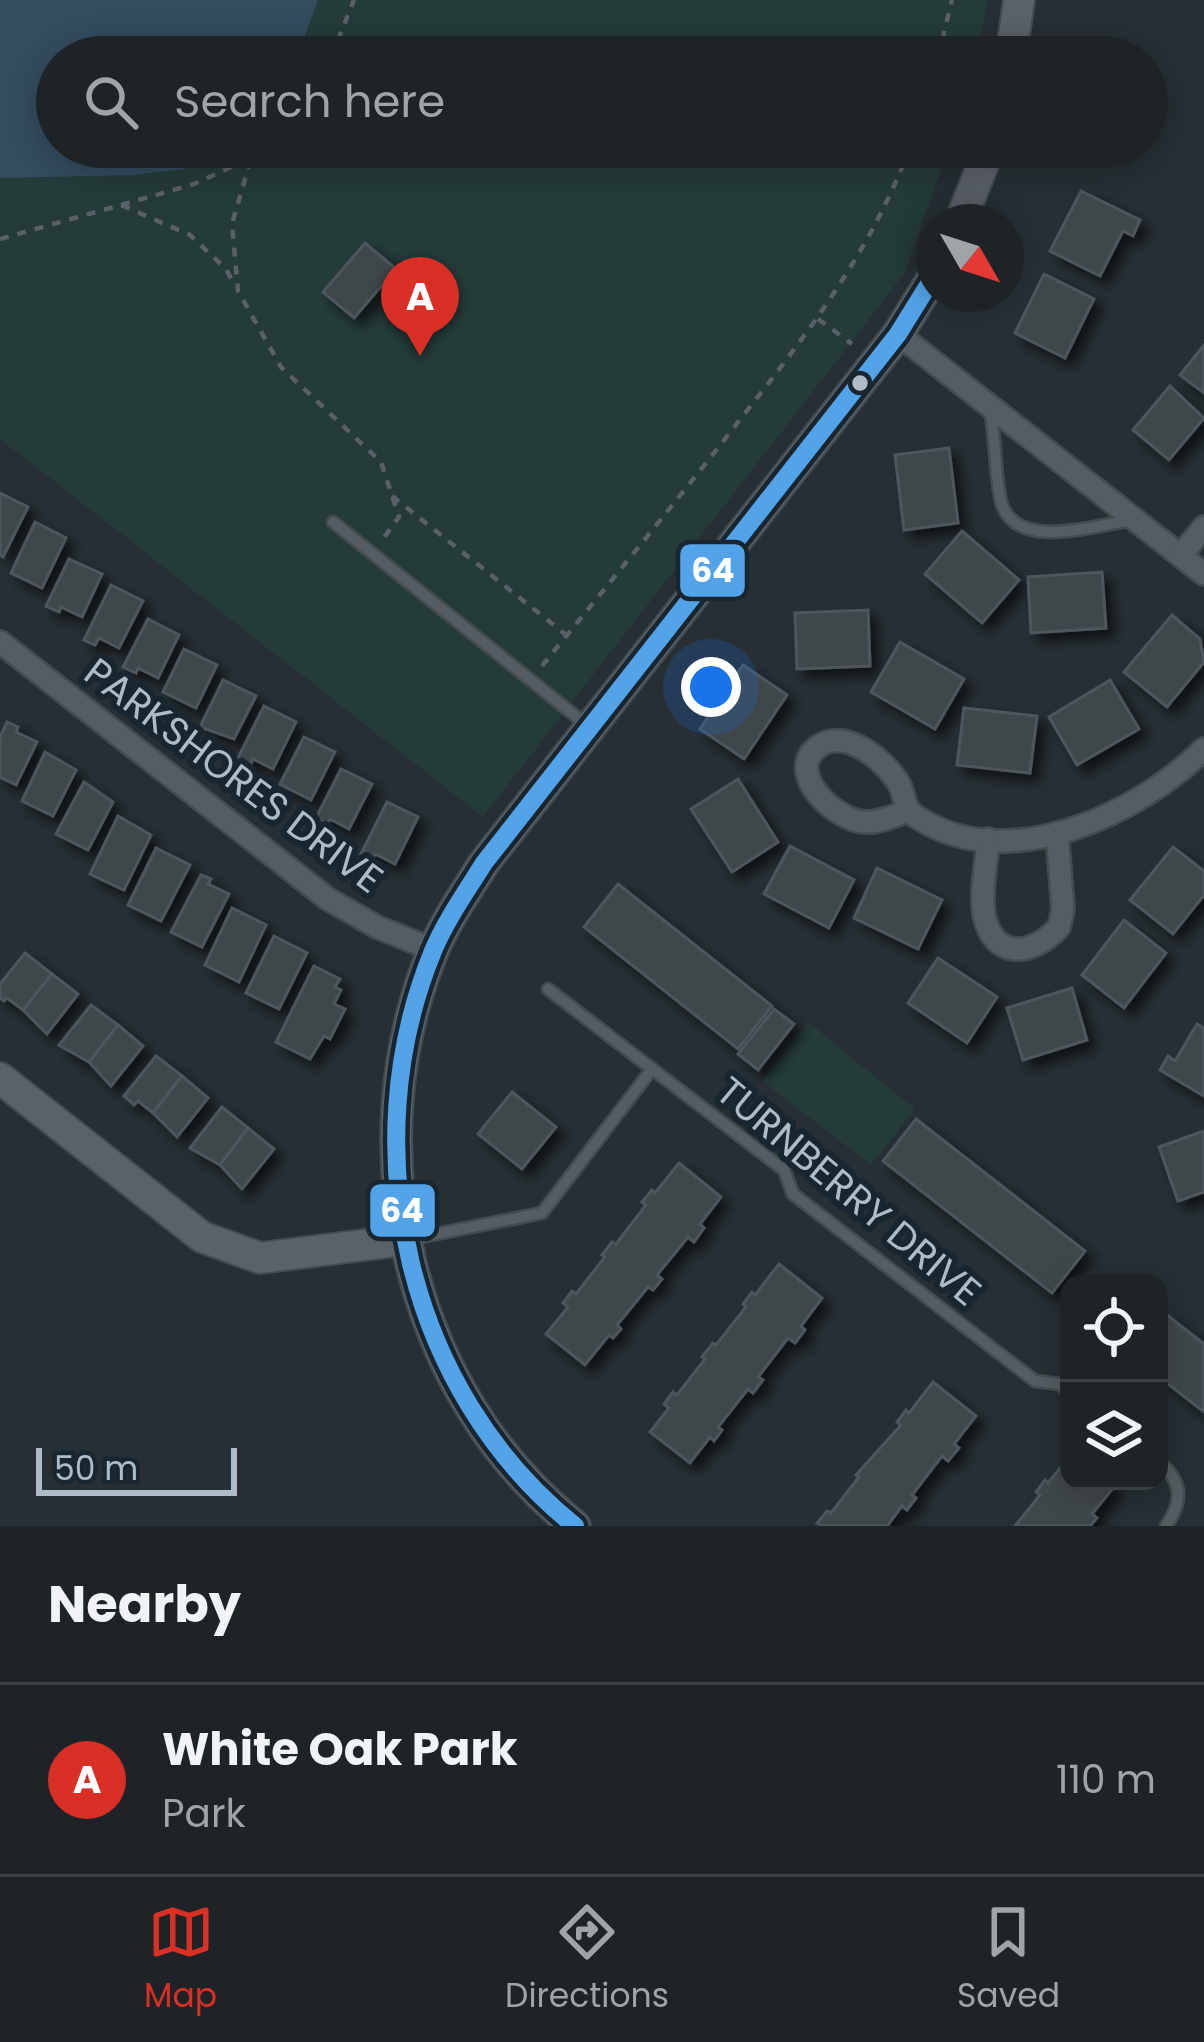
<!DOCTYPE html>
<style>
:root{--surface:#1d2327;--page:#2a2f33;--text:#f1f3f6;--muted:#a0a4a7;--line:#3b4044;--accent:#d93025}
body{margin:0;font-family:Poppins,sans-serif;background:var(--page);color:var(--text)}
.controls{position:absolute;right:36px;bottom:36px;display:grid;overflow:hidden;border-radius:24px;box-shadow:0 6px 30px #0003}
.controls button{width:108px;height:108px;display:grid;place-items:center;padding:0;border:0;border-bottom:3px solid var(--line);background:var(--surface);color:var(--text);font:60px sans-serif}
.compass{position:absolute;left:916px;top:204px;width:108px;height:108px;border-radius:50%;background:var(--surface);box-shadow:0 6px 30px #0003;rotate:129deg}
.scale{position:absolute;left:36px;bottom:30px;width:201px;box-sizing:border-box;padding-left:12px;border:6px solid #afbcc7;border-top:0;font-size:33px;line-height:42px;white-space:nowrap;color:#afbcc7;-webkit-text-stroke:9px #1a262f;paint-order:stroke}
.you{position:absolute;left:711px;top:687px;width:42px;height:42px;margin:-30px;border:9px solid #fff;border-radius:50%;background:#1a73e8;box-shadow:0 0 0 18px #1a73e833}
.badge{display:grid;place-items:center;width:78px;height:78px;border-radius:50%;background:var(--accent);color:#fff;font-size:39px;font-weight:700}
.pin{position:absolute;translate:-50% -99px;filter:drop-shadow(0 3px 6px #0008)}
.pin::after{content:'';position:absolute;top:63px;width:42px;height:36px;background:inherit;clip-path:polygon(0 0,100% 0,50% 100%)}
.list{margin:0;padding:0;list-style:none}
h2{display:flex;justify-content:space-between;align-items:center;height:156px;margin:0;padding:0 48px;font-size:51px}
h2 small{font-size:39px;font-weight:400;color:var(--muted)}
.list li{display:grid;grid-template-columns:78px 1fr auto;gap:36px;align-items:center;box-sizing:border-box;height:192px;padding:0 48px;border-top:3px solid var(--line)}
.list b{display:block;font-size:45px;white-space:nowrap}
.list p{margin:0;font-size:39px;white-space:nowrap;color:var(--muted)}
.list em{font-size:39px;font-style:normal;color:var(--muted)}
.icon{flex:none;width:66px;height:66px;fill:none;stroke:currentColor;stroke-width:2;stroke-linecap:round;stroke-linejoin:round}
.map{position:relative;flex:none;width:1204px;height:1526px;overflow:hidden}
.search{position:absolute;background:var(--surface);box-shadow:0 6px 30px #0003;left:36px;right:36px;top:36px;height:132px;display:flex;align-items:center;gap:30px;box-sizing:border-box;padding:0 42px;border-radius:66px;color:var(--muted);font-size:45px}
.sheet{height:348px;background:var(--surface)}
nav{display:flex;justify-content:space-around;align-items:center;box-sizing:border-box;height:168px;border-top:3px solid var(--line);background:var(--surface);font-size:33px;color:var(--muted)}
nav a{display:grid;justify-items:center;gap:6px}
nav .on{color:var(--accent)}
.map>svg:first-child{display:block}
.green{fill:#243b3a}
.water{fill:#334c5e}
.building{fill:#3f464b;stroke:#4e565c;stroke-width:3;filter:url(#shadow)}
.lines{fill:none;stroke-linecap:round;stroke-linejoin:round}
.lane-casing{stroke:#444b4f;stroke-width:15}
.street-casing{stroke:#444b4f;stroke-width:26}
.secondary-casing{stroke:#444b4f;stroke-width:34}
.path{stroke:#5a6166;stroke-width:4.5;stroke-dasharray:9 9;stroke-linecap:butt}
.lane{stroke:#565d62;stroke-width:10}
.street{stroke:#565d62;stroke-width:21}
.secondary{stroke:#5a6167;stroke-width:30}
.bus-1-casing{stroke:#1a262f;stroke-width:27}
.bus-1{stroke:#53a3e8;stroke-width:18}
.bus-dot{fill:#afbcc7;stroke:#1a262f;stroke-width:4.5}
.labels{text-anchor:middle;stroke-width:12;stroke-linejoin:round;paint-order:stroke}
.street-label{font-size:39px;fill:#afbcc7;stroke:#1a262f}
.line-badge{stroke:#1a262f;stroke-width:4.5}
.badge-label{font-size:33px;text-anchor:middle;font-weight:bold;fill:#fff}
</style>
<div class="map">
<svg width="1204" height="1526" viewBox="0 0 1204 1526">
<defs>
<filter id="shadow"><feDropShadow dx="8" dy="8" stdDeviation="6" flood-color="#0009"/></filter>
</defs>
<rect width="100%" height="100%" fill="#272f34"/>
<g class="green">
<polygon points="0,0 988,0 976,57 57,57 57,147 949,147 904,274 483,817 0,439"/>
<polygon points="808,1022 915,1109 871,1165 762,1081"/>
</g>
<polygon class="water" points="0,0 318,0 297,57 57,57 57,147 216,147 185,169 133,175 0,178"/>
<g class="building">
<polygon points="1081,191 1140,220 1133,236 1123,231 1100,276 1050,251"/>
<polygon points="365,243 396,269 354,318 323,292"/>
<polygon points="1044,274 1094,299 1065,358 1015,333"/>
<polygon points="1204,345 1204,393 1180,375"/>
<polygon points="1170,386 1204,418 1169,460 1133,430"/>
<polygon points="949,448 958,523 904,530 895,455"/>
<polygon points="0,493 28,507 3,557 0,555"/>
<polygon points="35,522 66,538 42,588 11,573"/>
<polygon points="962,531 1019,580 982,623 925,574"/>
<polygon points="69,559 102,574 82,617 61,607 59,612 46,606"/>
<polygon points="1102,572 1106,628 1031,633 1028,577"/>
<polygon points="111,585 143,601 119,648 99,638 95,645 84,640"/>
<polygon points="868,610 870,666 797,669 795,613"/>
<polygon points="1172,615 1200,639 1204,662 1167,707 1124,672"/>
<polygon points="148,619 179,635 158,678 138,668 136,673 123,667"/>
<polygon points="900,642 964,679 935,729 871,692"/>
<polygon points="184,649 217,665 196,708 163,692"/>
<polygon points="743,665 787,695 744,759 700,729"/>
<polygon points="223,680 256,696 234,739 200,727"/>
<polygon points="1110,680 1139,729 1077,765 1049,717"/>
<polygon points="264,706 296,722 273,769 253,759 251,764 238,758"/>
<polygon points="964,708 1037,716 1030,773 957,765"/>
<polygon points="7,722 18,727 16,732 37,742 16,785 0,777 0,737"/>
<polygon points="304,737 335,752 311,800 280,784"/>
<polygon points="45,752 76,770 53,816 22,801"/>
<polygon points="341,769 372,784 349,829 330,819 327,824 316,818"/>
<polygon points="738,779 778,842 732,872 691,809"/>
<polygon points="84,782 113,802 88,850 56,834"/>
<polygon points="387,802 418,817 395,864 375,854 372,859 361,854"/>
<polygon points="118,816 151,835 124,890 90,874"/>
<polygon points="790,846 854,880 829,928 764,894"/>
<polygon points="1173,847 1204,871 1204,895 1173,934 1130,900"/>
<polygon points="156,848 190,865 161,921 128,905"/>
<polygon points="877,868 942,900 918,949 854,918"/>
<polygon points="201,875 211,879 208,884 229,894 202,947 171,932"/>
<polygon points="618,884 772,1006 738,1049 584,927"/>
<polygon points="232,908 266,925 239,982 205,965"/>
<polygon points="1124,920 1166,953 1124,1008 1082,975"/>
<polygon points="274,936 307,953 279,1009 246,993"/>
<polygon points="25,953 52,974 23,1010 7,998 4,1001 0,998 0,984"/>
<polygon points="938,958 997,997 967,1043 908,1003"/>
<polygon points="314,966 340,979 335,987 341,990 334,1004 345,1009 330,1039 324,1036 310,1059 276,1042"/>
<polygon points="52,974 78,994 47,1034 23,1010"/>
<polygon points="1072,988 1087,1040 1023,1060 1007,1008"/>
<polygon points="91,1005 118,1025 89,1062 59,1045"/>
<polygon points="774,1009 794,1024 758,1070 738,1054"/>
<polygon points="1197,1024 1204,1028 1204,1096 1160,1070 1168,1056 1175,1061"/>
<polygon points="118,1025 143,1046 111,1086 89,1062"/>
<polygon points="156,1056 182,1076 153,1113 138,1101 134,1105 124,1096"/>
<polygon points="182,1076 208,1098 177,1137 153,1113"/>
<polygon points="512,1092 556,1127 522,1169 478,1134"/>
<polygon points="222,1107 248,1128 220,1165 190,1148"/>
<polygon points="916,1119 1085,1251 1052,1293 883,1161"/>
<polygon points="248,1128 274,1149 242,1189 220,1165"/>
<polygon points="1204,1131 1204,1192 1178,1201 1159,1147"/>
<polygon points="679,1163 721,1197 700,1224 704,1228 694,1242 688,1237 657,1275 662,1279 653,1290 648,1287 617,1325 621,1329 613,1338 609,1335 585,1365 546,1334 568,1307 563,1303 572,1291 576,1294 605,1257 602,1255 612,1242 616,1244 646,1205 642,1202 652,1190 655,1193"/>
<polygon points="779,1264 822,1298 801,1326 805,1330 795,1343 788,1338 758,1377 763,1380 753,1393 748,1389 718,1427 722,1430 714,1441 710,1437 690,1463 650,1432 669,1408 664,1404 673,1392 677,1395 705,1359 702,1357 713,1343 716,1345 746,1307 743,1304 752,1292 755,1295"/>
<polygon points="1167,1315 1204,1344 1204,1412 1159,1377 1159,1325"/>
<polygon points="933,1382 976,1416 954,1444 959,1448 948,1461 942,1456 912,1495 916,1498 907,1510 902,1506 887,1526 822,1526 817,1523 827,1511 831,1513 859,1477 856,1475 901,1425 897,1422 906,1410 909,1413"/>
<polygon points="1069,1457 1069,1481 1107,1481 1114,1487 1092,1514 1097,1518 1090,1526 1015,1526 1040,1495 1036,1492 1045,1480 1048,1483"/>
</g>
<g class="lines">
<defs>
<g id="lane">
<path d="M990,410c6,27 5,74 12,95 17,47 96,19 131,15"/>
<polyline points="333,522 588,726"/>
<polyline points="548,989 784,1170 793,1194 1035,1381 1059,1384 1069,1392"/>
<polyline points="411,1239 542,1213 652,1069"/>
<path d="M1159,1462c24,19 24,40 7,64"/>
</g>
<g id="street">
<polyline points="898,334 1204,574"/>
<polyline points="1181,555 1204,527"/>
<polyline points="0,642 328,899 377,927 434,950"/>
<path d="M908,811c-14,5 -29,12 -44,11 -30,-2 -81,-51 -45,-76 28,-19 70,17 82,42 3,8 4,18 10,25 5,4 10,7 16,10 88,49 213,-10 277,-74"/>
<path d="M988,839c-1,23 -8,52 -4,75 9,47 49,42 75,13l4,-18 -6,-76"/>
</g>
<g id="secondary">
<polyline points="1011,57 1019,0"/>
<polyline points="960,222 990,147"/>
<polyline points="0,1078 202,1237 260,1258 404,1240"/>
<path d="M575,1526c-168,-134 -223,-378 -142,-575 13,-31 33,-59 51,-88l414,-529 36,-58"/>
</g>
</defs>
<use href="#lane" class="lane-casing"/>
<use href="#street" class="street-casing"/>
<use href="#secondary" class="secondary-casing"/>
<g class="path">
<polyline points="331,57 354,0"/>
<polyline points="938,57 952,0"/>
<polyline points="262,147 251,158 232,224 238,291 281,367 381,462 399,517 383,539"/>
<polyline points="121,205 194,184 251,158"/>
<polyline points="0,239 121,205 190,235 226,269 235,286"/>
<polyline points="818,319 852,344"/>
<polyline points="392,496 565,634"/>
<path d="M542,666c67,-83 135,-165 200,-249 67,-85 130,-168 168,-270"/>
</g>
<use href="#lane" class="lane"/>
<use href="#street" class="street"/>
<use href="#secondary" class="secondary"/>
<defs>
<path id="bus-1" d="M575,1526c-168,-134 -223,-378 -142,-575 13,-31 33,-59 51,-88l414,-529 36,-58"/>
</defs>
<use href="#bus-1" class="bus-1-casing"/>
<use href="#bus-1" class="bus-1"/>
</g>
<circle class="bus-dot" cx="860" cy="383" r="10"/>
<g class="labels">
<g class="street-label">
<text transform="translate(234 775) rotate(37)" y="14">PARKSHORES DRIVE</text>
<text transform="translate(849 1191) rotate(40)" y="14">TURNBERRY DRIVE</text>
</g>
</g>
<g class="line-badge">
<rect x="678" y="542" width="69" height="57" rx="12" fill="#53a3e8"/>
<rect x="368" y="1182" width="69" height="57" rx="12" fill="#53a3e8"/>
</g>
<g class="badge-label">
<text x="713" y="582">64</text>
<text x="402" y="1222">64</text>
</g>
</svg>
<div class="controls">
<button><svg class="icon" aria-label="locate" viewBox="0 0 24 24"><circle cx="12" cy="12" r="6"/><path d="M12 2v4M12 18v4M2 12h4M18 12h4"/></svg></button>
<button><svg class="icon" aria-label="layers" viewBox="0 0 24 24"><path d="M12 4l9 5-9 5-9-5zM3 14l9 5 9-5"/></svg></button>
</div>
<svg class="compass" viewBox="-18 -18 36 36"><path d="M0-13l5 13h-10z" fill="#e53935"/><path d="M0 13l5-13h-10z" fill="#a0a4a7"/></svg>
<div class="scale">50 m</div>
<div class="you"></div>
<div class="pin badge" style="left:420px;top:356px">A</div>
<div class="search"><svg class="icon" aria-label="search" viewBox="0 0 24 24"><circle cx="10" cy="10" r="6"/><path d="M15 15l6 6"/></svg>Search here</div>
</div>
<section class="sheet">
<h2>Nearby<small></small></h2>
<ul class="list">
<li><span class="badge">A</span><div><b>White Oak Park</b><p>Park</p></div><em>110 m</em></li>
</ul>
</section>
<nav>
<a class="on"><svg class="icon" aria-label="map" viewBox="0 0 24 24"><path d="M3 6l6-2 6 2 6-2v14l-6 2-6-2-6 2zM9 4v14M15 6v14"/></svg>Map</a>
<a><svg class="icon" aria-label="directions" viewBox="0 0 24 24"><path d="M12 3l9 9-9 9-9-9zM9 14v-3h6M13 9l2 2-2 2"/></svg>Directions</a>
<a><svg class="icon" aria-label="saved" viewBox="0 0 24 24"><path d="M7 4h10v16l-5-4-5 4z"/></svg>Saved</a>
</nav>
